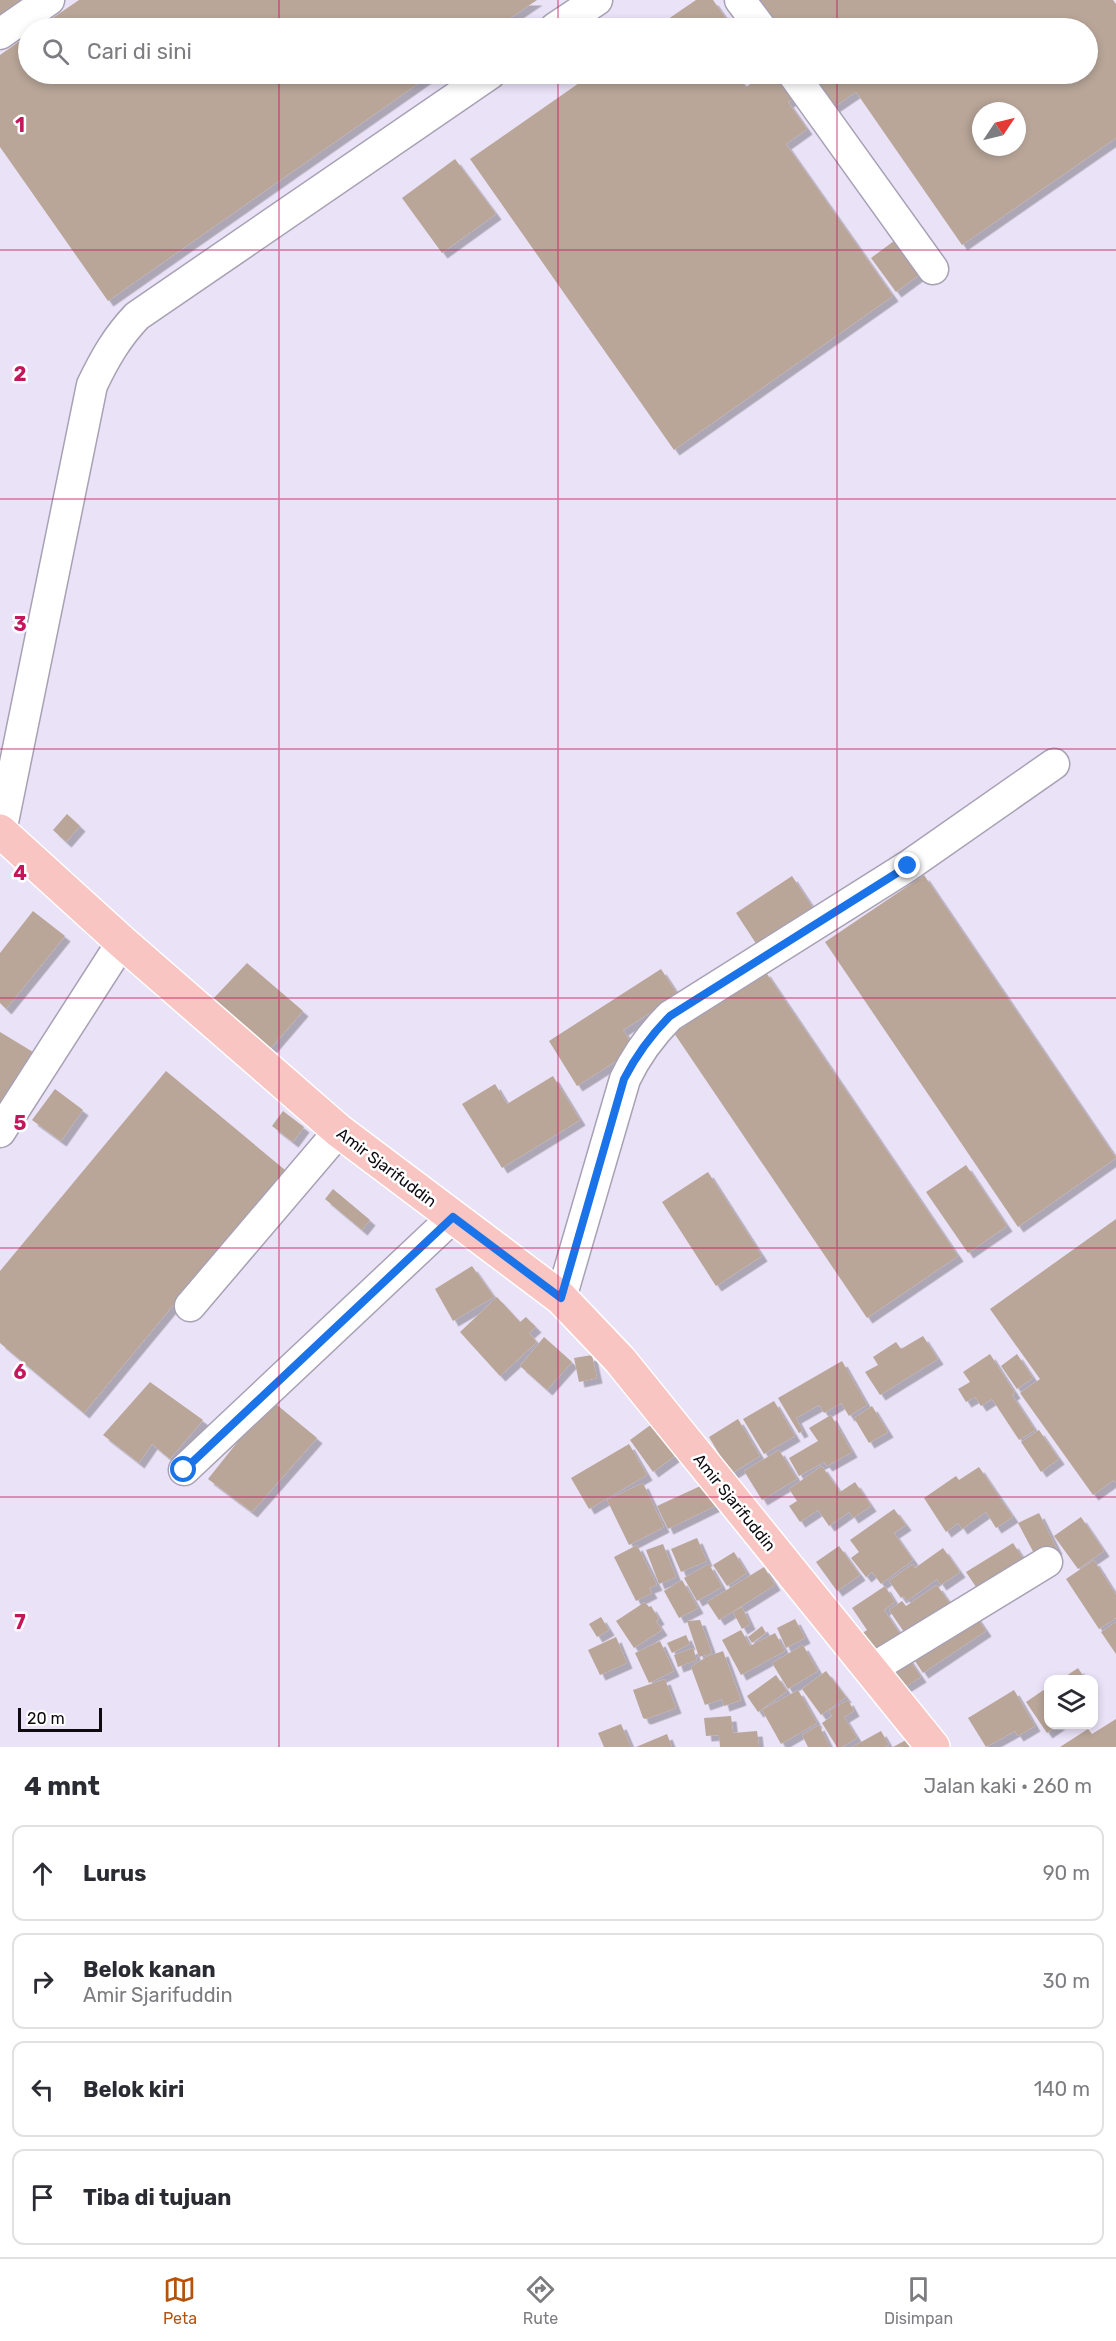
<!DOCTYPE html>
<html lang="id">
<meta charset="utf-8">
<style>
:root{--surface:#fff;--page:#f7f7f7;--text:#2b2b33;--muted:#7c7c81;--line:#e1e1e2;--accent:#b45309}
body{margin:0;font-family:Rubik,sans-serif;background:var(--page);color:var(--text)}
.controls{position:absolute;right:18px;bottom:18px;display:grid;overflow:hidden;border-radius:12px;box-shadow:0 3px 9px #0003}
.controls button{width:54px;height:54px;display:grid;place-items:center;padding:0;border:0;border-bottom:2px solid var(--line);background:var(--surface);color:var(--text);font:30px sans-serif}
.compass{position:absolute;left:972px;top:102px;width:54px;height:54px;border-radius:50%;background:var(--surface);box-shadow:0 3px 9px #0003;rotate:55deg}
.scale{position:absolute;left:18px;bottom:15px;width:84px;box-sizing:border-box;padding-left:6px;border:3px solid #0d0a10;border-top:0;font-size:16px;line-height:21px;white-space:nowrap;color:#0d0a10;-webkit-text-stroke:4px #fff;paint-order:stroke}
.stop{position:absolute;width:18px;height:18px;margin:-14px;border:4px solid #1a73e8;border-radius:50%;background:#fff}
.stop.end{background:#1a73e8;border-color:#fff;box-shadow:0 2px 6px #0008}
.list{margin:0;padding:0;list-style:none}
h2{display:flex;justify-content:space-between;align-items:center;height:78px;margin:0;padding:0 24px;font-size:26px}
h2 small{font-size:20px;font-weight:400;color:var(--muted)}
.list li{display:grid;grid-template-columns:39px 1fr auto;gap:18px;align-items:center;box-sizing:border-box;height:96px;margin:0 12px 12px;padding:0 12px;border:2px solid var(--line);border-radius:12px}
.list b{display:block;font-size:22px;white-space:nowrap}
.list p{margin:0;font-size:20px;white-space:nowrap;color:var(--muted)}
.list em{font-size:20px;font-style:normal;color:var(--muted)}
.icon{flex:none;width:33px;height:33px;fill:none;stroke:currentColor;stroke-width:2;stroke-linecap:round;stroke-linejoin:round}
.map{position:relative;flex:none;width:1116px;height:1747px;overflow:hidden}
.search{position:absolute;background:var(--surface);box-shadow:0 3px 9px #0003;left:18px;right:18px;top:18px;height:66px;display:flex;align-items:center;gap:15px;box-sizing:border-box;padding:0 21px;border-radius:33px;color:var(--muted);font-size:22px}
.sheet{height:510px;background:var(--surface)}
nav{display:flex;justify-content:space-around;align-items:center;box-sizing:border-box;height:84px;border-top:2px solid var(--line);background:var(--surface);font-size:16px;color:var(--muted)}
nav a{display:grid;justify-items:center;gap:3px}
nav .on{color:var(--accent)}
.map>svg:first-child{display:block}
.building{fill:#b9a699;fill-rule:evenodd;filter:url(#shadow)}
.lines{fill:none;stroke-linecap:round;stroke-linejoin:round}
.minor-casing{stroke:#a8a1b4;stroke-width:33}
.major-casing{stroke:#fff;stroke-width:36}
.minor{stroke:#fff;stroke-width:30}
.major{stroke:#f8c5c2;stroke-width:33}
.route{stroke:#1a73e8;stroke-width:8}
.grid{fill:none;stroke:#c2185b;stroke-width:1.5;stroke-opacity:0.55}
.labels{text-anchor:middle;stroke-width:5;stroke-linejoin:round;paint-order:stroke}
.street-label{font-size:16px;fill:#0d0a10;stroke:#fff}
.grid-label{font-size:20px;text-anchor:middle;font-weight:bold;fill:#c2185b;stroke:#fff;stroke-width:5;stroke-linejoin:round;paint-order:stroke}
</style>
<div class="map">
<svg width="1116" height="1747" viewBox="0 0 1116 1747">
<defs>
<filter id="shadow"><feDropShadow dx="5.5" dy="5.5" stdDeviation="0" flood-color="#0004"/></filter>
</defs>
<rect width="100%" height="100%" fill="#eae2f7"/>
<g class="building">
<polygon points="0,0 25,0 0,17"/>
<polygon points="79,0 537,0 496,28 38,28"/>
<polygon points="696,0 713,0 733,28 655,28"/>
<path d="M755,0h358l3,4v134l-154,107 -106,-153 -25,17 -25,-35h282v-46h-313zM981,111h36v36h-36z"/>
<polygon points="28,35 28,74 432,74 108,301 0,147 0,55"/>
<polygon points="592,74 736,74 746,87 765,74 780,74 796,97 788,102 807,129 786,144 893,296 674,450 470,159"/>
<polygon points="455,159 496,214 442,253 402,198"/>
<polygon points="902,235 927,269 896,292 871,258"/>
<polygon points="67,814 80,826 66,842 53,830"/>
<polygon points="924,875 1116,1158 1018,1227 825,942"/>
<polygon points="792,876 813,908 757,945 736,913"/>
<polygon points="33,911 65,936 6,1009 0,1003 0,953"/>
<polygon points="247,963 303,1011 266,1054 213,999"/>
<polygon points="661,969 678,995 623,1030 635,1049 577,1086 549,1041"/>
<polygon points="765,971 958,1256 867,1318 674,1033"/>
<polygon points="0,1032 38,1055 0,1114"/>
<polygon points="166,1071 285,1170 84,1413 0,1343 0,1271"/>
<polygon points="553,1076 580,1120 502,1168 462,1104 495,1084 507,1104"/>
<polygon points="55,1089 83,1110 61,1141 32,1120"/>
<polygon points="283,1111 304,1127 293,1142 272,1126"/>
<polygon points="966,1165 1007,1226 968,1253 926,1192"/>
<polygon points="708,1172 762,1256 716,1286 662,1202"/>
<polygon points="333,1189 370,1220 362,1230 325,1199"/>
<polygon points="1116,1219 1116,1483 1114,1480 1093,1495 1020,1393 1040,1379 990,1309"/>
<polygon points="472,1266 494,1297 453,1321 435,1289"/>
<polygon points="497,1297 520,1322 526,1317 536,1327 529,1333 537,1342 500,1376 460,1332"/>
<polygon points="923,1336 938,1359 880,1395 865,1372 878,1365 873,1357 896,1342 901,1349"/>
<polygon points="544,1337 572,1362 547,1390 520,1366"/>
<polygon points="990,1354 1015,1393 1012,1395 1035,1430 1019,1440 992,1399 981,1406 975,1397 966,1402 958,1389 970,1382 963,1372"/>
<polygon points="1017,1354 1033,1378 1017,1389 1001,1366"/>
<polygon points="592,1355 597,1378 579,1382 574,1358"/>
<polygon points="842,1361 867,1405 849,1416 841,1403 824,1413 819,1405 796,1418 803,1431 799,1433 778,1398"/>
<polygon points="150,1382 203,1420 170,1459 152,1444 139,1463 103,1435"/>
<polygon points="271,1400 317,1438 252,1512 208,1479"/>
<polygon points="774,1401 795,1436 764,1454 743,1419"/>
<polygon points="872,1406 888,1432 869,1443 854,1418"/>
<polygon points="831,1415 852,1452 827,1466 824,1462 799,1476 789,1458 818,1441 809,1428"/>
<polygon points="738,1419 760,1456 731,1474 709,1437"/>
<polygon points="656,1421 679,1453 653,1472 630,1440"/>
<polygon points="1039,1430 1059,1459 1041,1472 1021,1442"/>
<polygon points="629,1444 647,1475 589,1509 571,1478"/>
<polygon points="779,1450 797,1479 762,1500 744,1471"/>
<polygon points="822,1466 840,1492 855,1482 871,1506 853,1518 849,1512 829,1526 818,1510 800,1522 789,1506 797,1501 789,1489"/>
<polygon points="979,1467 1013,1517 996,1528 986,1512 962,1529 958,1523 946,1532 924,1498 956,1476 959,1480"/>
<polygon points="643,1483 664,1527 629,1545 607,1500"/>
<polygon points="707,1483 717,1505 668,1529 657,1506"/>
<polygon points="894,1509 906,1525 894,1533 913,1560 881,1584 872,1572 866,1577 851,1558 859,1552 850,1540"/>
<polygon points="1039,1513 1057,1549 1037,1559 1018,1523"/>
<polygon points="1081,1517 1104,1551 1078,1569 1054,1536"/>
<polygon points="697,1538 707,1561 681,1572 671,1549"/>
<polygon points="1013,1543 1026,1563 980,1593 966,1572"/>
<polygon points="663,1544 676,1577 659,1584 646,1550"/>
<polygon points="637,1545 657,1585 649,1588 652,1593 636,1601 614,1557"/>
<polygon points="839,1546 860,1575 837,1591 816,1562"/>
<polygon points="943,1548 960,1572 941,1585 937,1579 907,1601 904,1596 901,1598 889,1581 913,1564 915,1568"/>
<polygon points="734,1552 747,1573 727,1586 713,1565"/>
<polygon points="1094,1560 1116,1595 1116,1618 1099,1629 1066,1579"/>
<polygon points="709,1564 722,1587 697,1601 684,1578"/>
<polygon points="764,1567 775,1585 719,1620 707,1602"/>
<polygon points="682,1580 698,1608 679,1618 664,1591"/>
<polygon points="937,1585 954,1609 919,1633 914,1625 904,1632 889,1610 902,1601 906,1606"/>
<polygon points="885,1586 895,1602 884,1610 903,1638 873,1659 857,1637 867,1630 852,1608"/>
<polygon points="645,1602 649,1607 651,1606 659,1619 656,1621 662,1630 634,1648 616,1621"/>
<polygon points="742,1607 750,1624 742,1629 733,1612"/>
<polygon points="972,1610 986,1631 923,1673 909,1652"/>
<polygon points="601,1617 609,1630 597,1637 589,1624"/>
<polygon points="795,1619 805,1638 786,1648 777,1628"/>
<polygon points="700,1620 712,1653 699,1657 687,1621"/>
<polygon points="1116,1622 1116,1654 1101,1632"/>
<polygon points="762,1626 766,1633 752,1643 748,1637"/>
<polygon points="741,1630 750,1646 775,1633 785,1651 741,1675 722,1640"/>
<polygon points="686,1635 690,1644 672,1653 667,1643"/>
<polygon points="616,1637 627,1663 600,1675 588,1650"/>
<polygon points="660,1641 674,1671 649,1683 635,1653"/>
<polygon points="803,1645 818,1671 788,1689 772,1663"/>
<polygon points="693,1648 697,1660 678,1667 674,1655"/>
<polygon points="723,1651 741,1700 724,1706 722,1699 705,1705 691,1667 706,1657"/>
<polygon points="905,1653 921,1677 903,1688 888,1664"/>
<polygon points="1078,1668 1086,1680 1060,1680"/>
<polygon points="826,1671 846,1697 821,1715 802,1689"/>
<polygon points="776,1675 787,1691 758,1712 747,1696"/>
<polygon points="665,1679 676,1708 646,1719 643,1718 633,1690"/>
<polygon points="1048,1687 1048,1724 1060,1724 1047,1733 1026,1702"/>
<polygon points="798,1690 817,1723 781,1744 762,1710"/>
<polygon points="1014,1690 1035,1726 1018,1736 1015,1731 986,1747 968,1718"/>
<polygon points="848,1700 854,1711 844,1717 857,1738 842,1747 837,1747 822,1723 832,1716 829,1711"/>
<polygon points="731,1716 733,1733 757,1731 759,1747 720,1747 719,1735 706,1736 704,1718"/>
<polygon points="1116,1719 1116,1747 1060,1747 1088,1729 1092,1734"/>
<polygon points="621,1724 631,1747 604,1747 598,1733"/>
<polygon points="819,1725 830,1747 808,1747 802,1735"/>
<polygon points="881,1731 889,1745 885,1747 852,1747"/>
<polygon points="667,1734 672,1747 636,1747"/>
<polygon points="915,1735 921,1747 893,1747"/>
</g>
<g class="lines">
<defs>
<g id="minor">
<polyline points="740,0 761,28"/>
<polyline points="555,28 597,0"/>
<polyline points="0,34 49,0"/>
<polyline points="793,74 933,269"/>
<path d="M1,832l91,-447c13,-27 25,-48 45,-69l353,-242"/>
<polyline points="0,1132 122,942"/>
<path d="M561,1298l64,-219c12,-25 25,-43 45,-63l238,-150 146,-102"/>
<polyline points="190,1306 339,1131"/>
<polyline points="184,1470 453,1217"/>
<polyline points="870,1670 1047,1562"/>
</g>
<polyline id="major" points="0,831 122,942 339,1131 561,1298 620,1360 933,1747"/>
</defs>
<use href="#minor" class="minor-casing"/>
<use href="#major" class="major-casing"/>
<use href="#minor" class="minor"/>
<use href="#major" class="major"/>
</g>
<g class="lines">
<path class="route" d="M184,1470l269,-253 108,81 63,-219c13,-25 26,-43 46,-63l238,-150"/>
</g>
<path class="grid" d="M279,0v28M558,0v28M837,0v28M279,74v1673M558,74v1673M837,74v1673M0,250h1116M0,499h1116M0,749h1116M0,998h1116M0,1248h1116M0,1497h1116"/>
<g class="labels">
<g class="street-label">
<text transform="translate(387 1167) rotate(37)" y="6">Amir Sjarifuddin</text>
<text transform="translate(735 1502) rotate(51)" y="6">Amir Sjarifuddin</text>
</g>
</g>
<g class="grid-label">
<text x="20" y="132">1</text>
<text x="20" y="381">2</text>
<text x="20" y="631">3</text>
<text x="20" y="880">4</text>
<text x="20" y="1130">5</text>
<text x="20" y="1379">6</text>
<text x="20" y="1629">7</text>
</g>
</svg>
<div class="controls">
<button><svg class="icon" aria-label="layers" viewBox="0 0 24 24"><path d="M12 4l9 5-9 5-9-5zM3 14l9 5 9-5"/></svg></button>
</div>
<svg class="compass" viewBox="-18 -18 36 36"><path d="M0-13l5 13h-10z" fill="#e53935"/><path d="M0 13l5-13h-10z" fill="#7c7c81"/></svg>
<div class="scale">20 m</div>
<div class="stop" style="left:184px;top:1470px"></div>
<div class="stop end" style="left:908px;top:866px"></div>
<div class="search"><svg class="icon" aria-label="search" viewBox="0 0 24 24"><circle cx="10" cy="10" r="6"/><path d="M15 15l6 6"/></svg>Cari di sini</div>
</div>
<section class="sheet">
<h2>4 mnt<small>Jalan kaki · 260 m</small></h2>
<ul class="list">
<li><svg class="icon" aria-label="ahead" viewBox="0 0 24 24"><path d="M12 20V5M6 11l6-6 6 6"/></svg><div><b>Lurus</b></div><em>90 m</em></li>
<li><svg class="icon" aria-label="right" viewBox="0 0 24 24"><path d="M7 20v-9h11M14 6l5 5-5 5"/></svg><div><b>Belok kanan</b><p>Amir Sjarifuddin</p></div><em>30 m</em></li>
<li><svg class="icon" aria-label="left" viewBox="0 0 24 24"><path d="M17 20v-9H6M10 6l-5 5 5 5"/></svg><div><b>Belok kiri</b></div><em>140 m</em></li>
<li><svg class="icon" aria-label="arrive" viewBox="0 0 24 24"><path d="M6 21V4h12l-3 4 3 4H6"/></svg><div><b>Tiba di tujuan</b></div></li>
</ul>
</section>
<nav>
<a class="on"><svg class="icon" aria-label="map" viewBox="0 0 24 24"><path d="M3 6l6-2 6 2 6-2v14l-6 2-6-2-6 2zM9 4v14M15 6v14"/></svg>Peta</a>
<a><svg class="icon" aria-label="directions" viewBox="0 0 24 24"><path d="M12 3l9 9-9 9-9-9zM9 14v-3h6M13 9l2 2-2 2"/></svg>Rute</a>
<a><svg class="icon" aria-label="saved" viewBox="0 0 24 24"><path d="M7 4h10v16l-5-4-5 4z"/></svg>Disimpan</a>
</nav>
